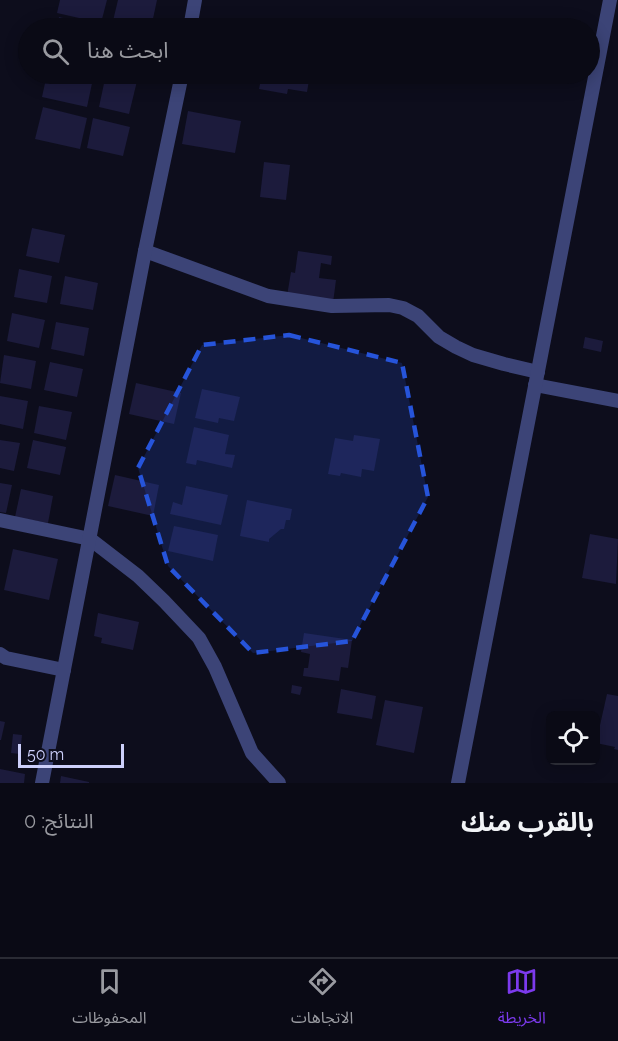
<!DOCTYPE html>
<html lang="ar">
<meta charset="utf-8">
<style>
:root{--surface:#0a0a15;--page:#181822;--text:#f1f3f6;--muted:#999aa0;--line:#2a2b34;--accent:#7c3aed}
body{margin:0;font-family:Raleway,"Noto Sans Arabic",sans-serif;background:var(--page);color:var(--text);direction:rtl}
.controls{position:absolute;right:18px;bottom:18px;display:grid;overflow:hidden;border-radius:9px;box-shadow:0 3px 15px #0003}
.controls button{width:54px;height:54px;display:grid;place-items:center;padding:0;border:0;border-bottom:2px solid var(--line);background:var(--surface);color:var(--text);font:30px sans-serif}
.scale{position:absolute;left:18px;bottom:15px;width:106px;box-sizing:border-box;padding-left:6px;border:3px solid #cdd0fb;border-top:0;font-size:16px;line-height:21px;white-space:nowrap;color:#cdd0fb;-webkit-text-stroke:4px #0d0d1c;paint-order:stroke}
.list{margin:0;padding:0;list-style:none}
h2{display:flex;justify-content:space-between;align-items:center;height:78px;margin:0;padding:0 24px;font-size:26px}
h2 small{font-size:20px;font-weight:400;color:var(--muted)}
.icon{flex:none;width:33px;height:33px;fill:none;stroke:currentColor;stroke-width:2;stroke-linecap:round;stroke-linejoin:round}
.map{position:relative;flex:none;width:618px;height:783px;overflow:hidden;direction:ltr}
.search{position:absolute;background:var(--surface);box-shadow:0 3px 15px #0003;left:18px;right:18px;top:18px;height:66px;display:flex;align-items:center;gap:15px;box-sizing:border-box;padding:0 21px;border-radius:33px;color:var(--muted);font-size:22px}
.sheet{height:174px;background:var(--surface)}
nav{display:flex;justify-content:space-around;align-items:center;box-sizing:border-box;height:84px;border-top:2px solid var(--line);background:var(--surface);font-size:16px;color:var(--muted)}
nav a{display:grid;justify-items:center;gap:3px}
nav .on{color:var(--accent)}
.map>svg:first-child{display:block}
.building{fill:#1c1b3c}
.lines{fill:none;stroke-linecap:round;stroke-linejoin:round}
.minor{stroke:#3c4477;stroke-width:14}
.marked{fill:#2654da;fill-opacity:0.2;stroke:#2654da;stroke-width:4.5;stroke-dasharray:12 8;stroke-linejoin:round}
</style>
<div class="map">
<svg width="618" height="783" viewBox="0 0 618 783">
<rect width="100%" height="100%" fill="#0d0d1c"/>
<g class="building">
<polygon points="60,0 107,0 101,23 57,13"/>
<polygon points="118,0 157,0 151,28 127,28 112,25"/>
<polygon points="59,17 100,27 99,28 57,28"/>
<polygon points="271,23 294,27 294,28 270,28"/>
<polygon points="47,74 94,74 87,107 42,97"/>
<polygon points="106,74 137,81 129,114 99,107"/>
<polygon points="262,74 310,74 307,92 288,89 287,94 259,89"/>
<polygon points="43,107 87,118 80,149 35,139"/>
<polygon points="188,111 241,121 235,153 182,144"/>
<polygon points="93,118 130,127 123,156 87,148"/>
<polygon points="264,162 290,165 286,200 260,197"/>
<polygon points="32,228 65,235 59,263 26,256"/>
<polygon points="298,251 332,256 331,265 321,263 319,278 336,280 333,303 287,296 291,272 295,273"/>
<polygon points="19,269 52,276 47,303 14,297"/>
<polygon points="65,276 98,283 93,310 60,304"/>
<polygon points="12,313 45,320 39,348 7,341"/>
<polygon points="56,322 89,328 84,356 51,349"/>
<polygon points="585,337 603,341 601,352 583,348"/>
<polygon points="4,355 36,361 31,389 0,383"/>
<polygon points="50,362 83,369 77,397 44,390"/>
<polygon points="136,383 181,393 174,424 129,414"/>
<polygon points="202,389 240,397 234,421 219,418 218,423 195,418"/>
<polygon points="0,396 28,401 23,429 0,424"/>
<polygon points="39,406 72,412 66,440 34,433"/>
<polygon points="194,427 229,435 225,454 235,455 232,468 197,460 196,465 186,463"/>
<polygon points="354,435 380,439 374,471 362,469 361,477 341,473 340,476 328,474 335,438 353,441"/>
<polygon points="0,440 20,443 14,471 0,468"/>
<polygon points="33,440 66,447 60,475 27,468"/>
<polygon points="115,475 159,485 153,516 108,506"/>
<polygon points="0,483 12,485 6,513 0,512"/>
<polygon points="186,486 228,495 221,525 170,514 173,502 182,505"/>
<polygon points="21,489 53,496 48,523 15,517"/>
<polygon points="247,500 292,509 290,520 286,520 284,529 281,529 269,539 269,542 240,536"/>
<polygon points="174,526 218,535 213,561 168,551"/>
<polygon points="590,534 618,539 616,584 582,578"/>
<polygon points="13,549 58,559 49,600 4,590"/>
<polygon points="98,613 139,622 133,650 101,643 102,638 94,636"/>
<polygon points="304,633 352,640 348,668 341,667 339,681 303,676 304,668 308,668 310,654 301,652"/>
<polygon points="292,685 302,687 300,695 291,693"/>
<polygon points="341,689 376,696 372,719 337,713"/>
<polygon points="607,694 618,696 618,750 614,749 615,747 596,743"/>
<polygon points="385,700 423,707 414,753 376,745"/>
<polygon points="0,721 5,722 1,740 0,740"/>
<polygon points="13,734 22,735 20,754 11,753"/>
<polygon points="0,769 25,774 24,783 0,783"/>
<polygon points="61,776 89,782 89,783 60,783"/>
</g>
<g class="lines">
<g class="minor">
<polyline points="190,28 195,0"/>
<polyline points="145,251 268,296 332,306 389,305 403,308 418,316 439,337 456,347 473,355 504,364 538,372"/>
<polyline points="535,385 618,401"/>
<polyline points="0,520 90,539 138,576 164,601 199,638 215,667 252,753 279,783"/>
<polyline points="0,654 6,658 64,670"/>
<polyline points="42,783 145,251 182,74"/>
<polyline points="458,783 610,0"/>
</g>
</g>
<path class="marked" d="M289,335l113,28 26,134 -76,144 -99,12 -85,-87 -30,-98 64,-123z"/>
</svg>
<div class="controls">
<button><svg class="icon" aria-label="locate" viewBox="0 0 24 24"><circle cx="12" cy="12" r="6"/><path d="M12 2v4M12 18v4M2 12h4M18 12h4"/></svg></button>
</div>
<div class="scale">50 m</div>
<div class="search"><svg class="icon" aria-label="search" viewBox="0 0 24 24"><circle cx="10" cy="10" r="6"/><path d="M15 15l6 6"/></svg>ابحث هنا</div>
</div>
<section class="sheet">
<h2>بالقرب منك<small>النتائج: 0</small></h2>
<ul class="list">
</ul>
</section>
<nav>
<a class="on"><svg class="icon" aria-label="map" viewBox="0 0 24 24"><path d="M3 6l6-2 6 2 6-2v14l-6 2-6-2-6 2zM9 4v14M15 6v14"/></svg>الخريطة</a>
<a><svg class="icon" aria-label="directions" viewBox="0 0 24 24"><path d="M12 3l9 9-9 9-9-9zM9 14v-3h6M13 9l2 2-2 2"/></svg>الاتجاهات</a>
<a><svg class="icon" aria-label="saved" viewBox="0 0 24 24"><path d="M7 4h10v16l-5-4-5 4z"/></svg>المحفوظات</a>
</nav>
